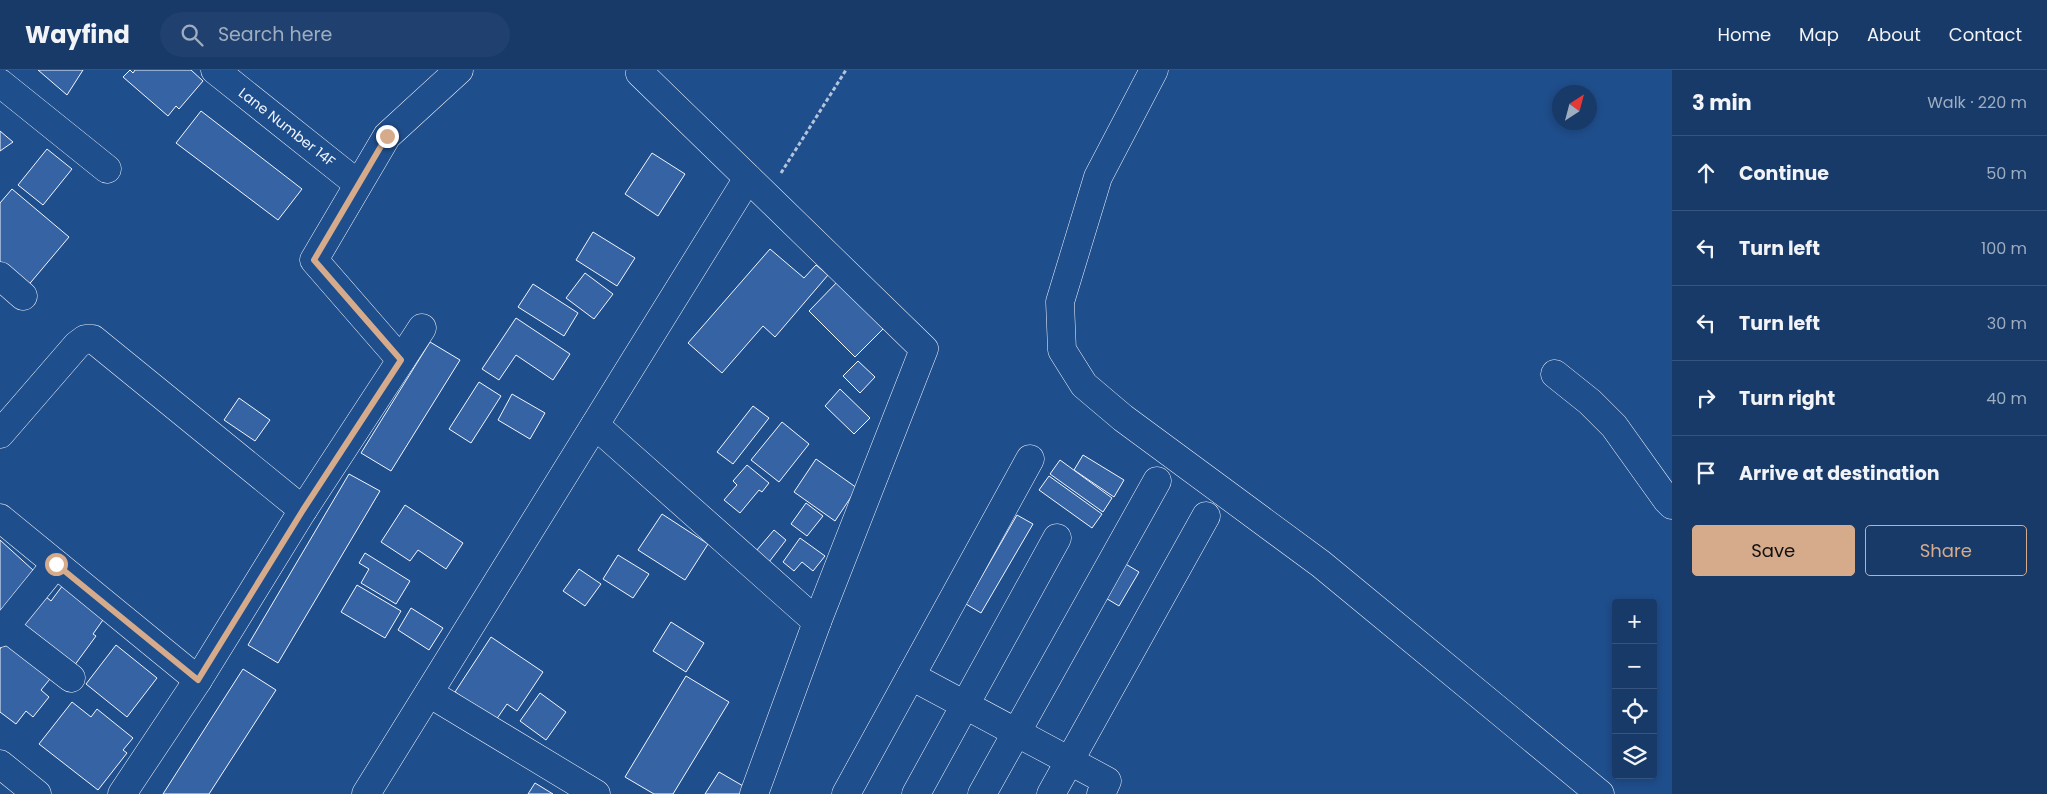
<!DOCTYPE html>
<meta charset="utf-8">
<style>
:root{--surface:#173a69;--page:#20416f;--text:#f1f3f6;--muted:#9eadc0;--line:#36547d;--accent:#d6ab8b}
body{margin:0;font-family:Poppins,sans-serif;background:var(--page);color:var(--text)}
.controls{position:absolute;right:15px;bottom:15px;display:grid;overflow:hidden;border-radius:5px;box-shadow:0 2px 8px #0003}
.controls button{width:45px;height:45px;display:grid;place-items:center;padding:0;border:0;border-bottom:1px solid var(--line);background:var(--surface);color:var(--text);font:25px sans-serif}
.compass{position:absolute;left:1552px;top:15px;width:45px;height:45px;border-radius:50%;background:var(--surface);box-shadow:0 2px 8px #0003;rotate:36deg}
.stop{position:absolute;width:15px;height:15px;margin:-11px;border:4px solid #d6ab8b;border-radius:50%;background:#fff}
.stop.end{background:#d6ab8b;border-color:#fff;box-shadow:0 1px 5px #0008}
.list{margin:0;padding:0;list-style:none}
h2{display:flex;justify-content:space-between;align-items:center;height:65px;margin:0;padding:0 20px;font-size:21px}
h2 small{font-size:16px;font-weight:400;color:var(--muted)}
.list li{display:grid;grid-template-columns:32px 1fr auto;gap:15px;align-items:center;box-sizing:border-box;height:75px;padding:0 20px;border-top:1px solid var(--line)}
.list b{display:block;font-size:19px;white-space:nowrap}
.list em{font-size:16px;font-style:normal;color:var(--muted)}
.actions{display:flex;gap:10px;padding:15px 20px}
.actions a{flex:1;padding:11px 0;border:1px solid var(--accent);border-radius:5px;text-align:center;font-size:18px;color:var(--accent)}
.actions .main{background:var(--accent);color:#111}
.icon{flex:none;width:28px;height:28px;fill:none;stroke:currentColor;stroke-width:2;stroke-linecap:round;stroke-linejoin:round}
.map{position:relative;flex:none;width:1672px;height:724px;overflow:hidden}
header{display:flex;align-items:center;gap:30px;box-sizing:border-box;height:70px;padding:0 25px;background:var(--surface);border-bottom:1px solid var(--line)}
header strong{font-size:24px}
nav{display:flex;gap:28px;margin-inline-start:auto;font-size:18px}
.search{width:350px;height:45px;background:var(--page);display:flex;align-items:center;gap:12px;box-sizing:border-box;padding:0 18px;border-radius:28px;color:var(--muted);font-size:19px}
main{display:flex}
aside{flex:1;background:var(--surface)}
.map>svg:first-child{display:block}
.building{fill:#3563a3;stroke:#f2f6ff}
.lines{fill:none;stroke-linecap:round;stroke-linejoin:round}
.minor-casing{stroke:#f2f6ff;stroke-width:29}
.path{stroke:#b3c4dc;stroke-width:3;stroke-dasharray:4 2.5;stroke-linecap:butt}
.minor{stroke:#1f4e8c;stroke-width:28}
.route{stroke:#d6ab8b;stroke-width:6}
.labels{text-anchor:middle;stroke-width:4;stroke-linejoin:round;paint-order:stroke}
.street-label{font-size:14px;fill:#f2f6ff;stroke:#1f4e8c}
</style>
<header>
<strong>Wayfind</strong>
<div class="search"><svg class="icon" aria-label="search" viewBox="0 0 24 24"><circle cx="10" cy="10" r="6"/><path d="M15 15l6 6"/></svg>Search here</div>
<nav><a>Home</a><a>Map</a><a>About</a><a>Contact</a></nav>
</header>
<main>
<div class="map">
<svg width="1672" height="724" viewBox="0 0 1672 724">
<rect width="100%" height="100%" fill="#1f4e8c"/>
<g class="building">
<polygon points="38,0 83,0 67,25"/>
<polygon points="130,0 133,3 135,0 191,0 203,11 179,39 176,36 168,46 123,7"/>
<polygon points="201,41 302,119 278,150 176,73"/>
<polygon points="0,61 13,72 0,81"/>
<polygon points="47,79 72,99 43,135 18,115"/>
<polygon points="652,83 685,104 658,146 625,124"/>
<polygon points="12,119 69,167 26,218 0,196 0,133"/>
<polygon points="593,162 635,188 617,216 576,190"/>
<polygon points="770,179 804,208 816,195 828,205 775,267 763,256 722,303 688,273"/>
<polygon points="585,203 613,224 594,249 566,228"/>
<polygon points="841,208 887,255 855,287 809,241"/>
<polygon points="533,214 578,243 564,266 518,237"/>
<polygon points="516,248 570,284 553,310 516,285 499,310 482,299"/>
<polygon points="430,272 460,290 391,401 361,383"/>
<polygon points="858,291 875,307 860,323 843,306"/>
<polygon points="479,312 501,326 471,373 449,359"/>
<polygon points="840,319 870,348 854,364 825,336"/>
<polygon points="512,324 545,343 530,369 498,350"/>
<polygon points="239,328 270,350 255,371 224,350"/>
<polygon points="753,336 769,348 733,394 717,382"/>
<polygon points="782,352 809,374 779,412 751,390"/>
<polygon points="1083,385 1124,410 1114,427 1074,400"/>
<polygon points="816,389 857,418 835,451 794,422"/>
<polygon points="1060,390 1112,428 1103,442 1050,404"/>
<polygon points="747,395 769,413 762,422 759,420 740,443 724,430 737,415 733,411"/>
<polygon points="349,404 380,421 278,593 248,575"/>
<polygon points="1049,406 1102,444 1092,458 1039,420"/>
<polygon points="806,433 823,446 807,466 791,454"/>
<polygon points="405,435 463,473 446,499 418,480 410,491 381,472"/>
<polygon points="662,444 708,474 685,510 638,480"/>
<polygon points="1017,445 1033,454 981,543 966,534"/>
<polygon points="774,460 786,470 769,492 756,481"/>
<polygon points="800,468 825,486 813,501 802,492 794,501 783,492"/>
<polygon points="0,470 34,501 0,541"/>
<polygon points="365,483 410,511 396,534 361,513 369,499 359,493"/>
<polygon points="618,485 649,504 633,528 603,509"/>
<polygon points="1124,493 1139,502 1119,536 1104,527"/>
<polygon points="579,499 601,514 585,536 563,521"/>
<polygon points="63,515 105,547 93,564 96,566 74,596 22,556 45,526 51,531"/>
<polygon points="357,515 401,541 385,568 341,542"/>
<polygon points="411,538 443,558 429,580 398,560"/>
<polygon points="671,552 704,573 686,602 653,581"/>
<polygon points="491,567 543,602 517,641 507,634 496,650 455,622"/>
<polygon points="8,568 54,604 41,620 49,627 33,647 26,641 16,654 0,642 0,579"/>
<polygon points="116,575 157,608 127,647 86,614"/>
<polygon points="243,599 276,620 209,724 163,724"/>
<polygon points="686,606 729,632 673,724 654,724 625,707"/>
<polygon points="540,623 566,642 546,670 520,651"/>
<polygon points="72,632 91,647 97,639 133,668 123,680 127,683 98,720 39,674"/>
<polygon points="719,702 750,720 747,724 705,724"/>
<polygon points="535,713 553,724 528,724"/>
</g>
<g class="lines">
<defs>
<g id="minor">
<polyline points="215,0 358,114"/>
<polyline points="641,0 640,3 924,279 817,552 754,724"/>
<polyline points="1154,0 1098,107 1060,232 1062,280 1084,315 1123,348 1321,494 1600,724"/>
<polyline points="0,13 107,99"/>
<polyline points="0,206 23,226"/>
<polyline points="401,290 314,190 387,66 459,0"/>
<polyline points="1555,304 1590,332 1614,356 1667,430 1672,435"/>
<polyline points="595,355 817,552"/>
<polyline points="0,364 77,275 85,269 93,269 303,440"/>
<polyline points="0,448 198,610"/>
<polyline points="5,557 71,608"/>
<polyline points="0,563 56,494"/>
<polyline points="911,606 1107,711 1101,724"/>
<polyline points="429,623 596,724"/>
<polyline points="0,694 37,724"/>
<polyline points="122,724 198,610 303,440 422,258"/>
<polyline points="366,724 748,108"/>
<polyline points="846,724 1030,389"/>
<polyline points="916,724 1057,468"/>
<polyline points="982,724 1157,411"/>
<polyline points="1051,724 1206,446"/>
</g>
</defs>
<use href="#minor" class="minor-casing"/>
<polyline class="path" points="781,103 846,0"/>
<use href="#minor" class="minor"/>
</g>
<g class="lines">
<polyline class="route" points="56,494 198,610 303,440 401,290 314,190 387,66"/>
</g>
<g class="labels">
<g class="street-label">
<text transform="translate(287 57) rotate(38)" y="5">Lane Number 14F</text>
</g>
</g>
</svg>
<div class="controls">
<button>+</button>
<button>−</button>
<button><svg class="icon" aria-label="locate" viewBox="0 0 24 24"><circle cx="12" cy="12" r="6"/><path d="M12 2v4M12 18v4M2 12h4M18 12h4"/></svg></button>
<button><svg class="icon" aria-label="layers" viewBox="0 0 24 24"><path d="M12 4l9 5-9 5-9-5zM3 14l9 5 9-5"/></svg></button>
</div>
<svg class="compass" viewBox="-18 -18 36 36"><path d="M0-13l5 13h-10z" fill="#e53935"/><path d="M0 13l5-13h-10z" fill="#9eadc0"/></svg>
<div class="stop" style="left:56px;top:494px"></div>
<div class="stop end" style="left:387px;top:66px"></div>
</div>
<aside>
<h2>3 min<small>Walk · 220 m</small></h2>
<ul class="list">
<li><svg class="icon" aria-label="ahead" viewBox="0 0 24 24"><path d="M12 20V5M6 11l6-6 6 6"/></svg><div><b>Continue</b></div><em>50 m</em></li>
<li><svg class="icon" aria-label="left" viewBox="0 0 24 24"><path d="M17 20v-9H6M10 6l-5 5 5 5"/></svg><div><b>Turn left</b></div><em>100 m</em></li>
<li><svg class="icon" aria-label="left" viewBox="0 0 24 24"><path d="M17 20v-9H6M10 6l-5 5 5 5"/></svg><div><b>Turn left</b></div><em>30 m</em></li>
<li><svg class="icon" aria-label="right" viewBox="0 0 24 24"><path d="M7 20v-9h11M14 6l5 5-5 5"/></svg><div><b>Turn right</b></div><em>40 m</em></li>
<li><svg class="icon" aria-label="arrive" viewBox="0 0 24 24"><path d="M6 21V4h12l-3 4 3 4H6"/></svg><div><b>Arrive at destination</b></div></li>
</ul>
<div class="actions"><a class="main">Save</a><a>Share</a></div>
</aside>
</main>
